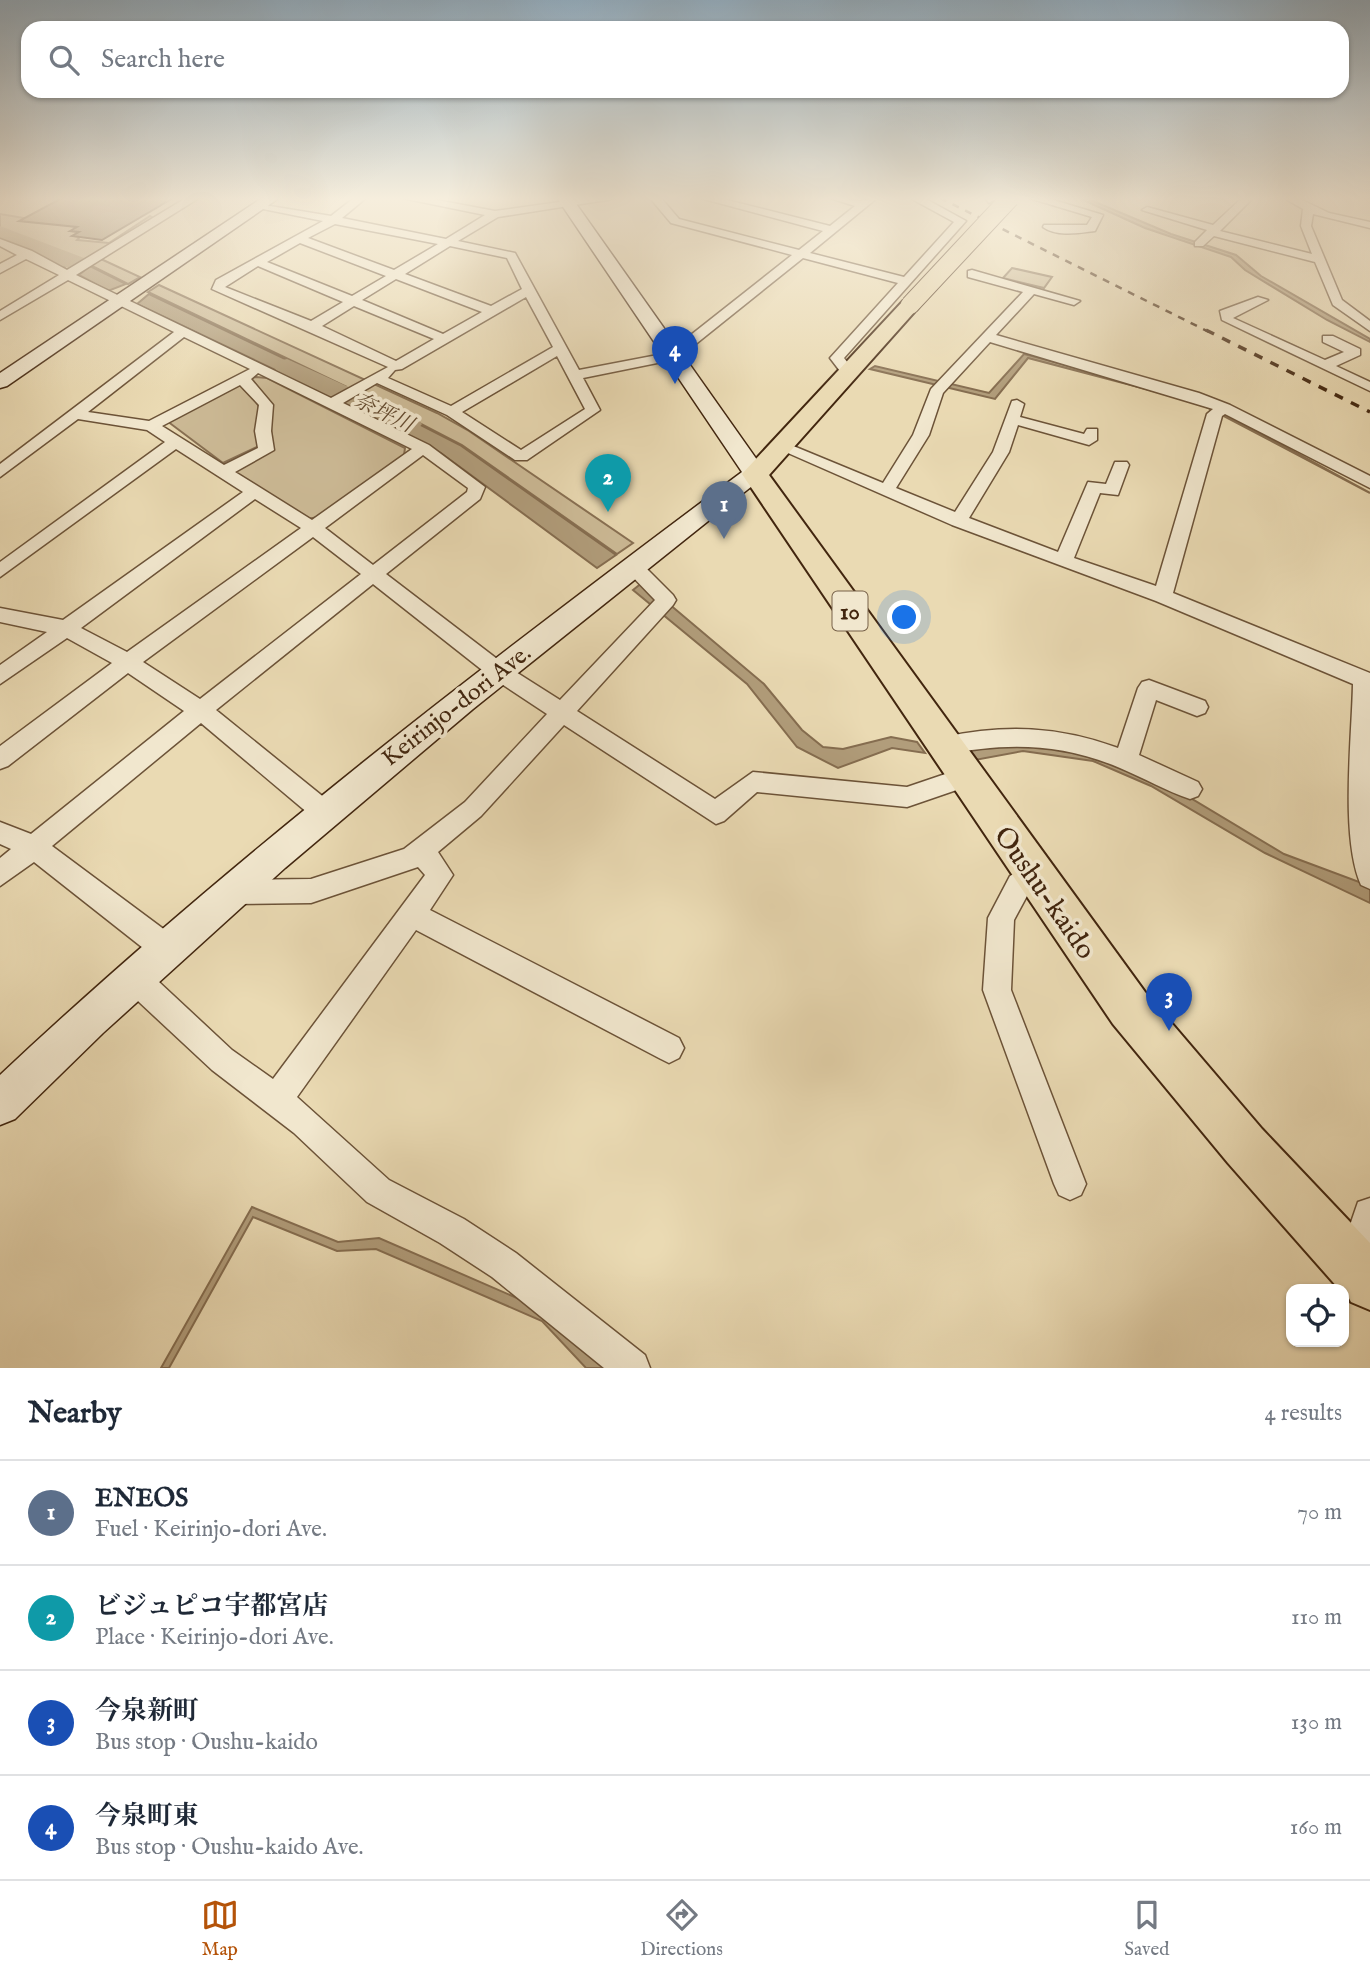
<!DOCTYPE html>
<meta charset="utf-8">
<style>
:root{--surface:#fff;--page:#f6f6f7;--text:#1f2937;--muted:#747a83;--line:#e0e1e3;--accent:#b45309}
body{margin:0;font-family:"IM FELL English","Noto Serif JP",serif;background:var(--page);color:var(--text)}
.controls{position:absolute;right:21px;bottom:21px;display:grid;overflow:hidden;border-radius:14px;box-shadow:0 2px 5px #0004}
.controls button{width:63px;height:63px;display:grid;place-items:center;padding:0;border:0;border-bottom:2px solid var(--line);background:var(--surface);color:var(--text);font:35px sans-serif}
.you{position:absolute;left:905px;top:618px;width:24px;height:24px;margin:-18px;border:5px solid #fff;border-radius:50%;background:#1a73e8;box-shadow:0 0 0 10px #1a73e833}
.badge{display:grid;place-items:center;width:46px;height:46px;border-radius:50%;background:var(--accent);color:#fff;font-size:23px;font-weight:700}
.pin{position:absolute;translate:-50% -58px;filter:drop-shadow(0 2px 4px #0008)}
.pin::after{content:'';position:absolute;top:37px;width:24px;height:21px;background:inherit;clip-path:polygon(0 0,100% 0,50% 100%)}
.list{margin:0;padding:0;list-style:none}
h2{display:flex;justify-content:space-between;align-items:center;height:91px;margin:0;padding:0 28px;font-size:30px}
h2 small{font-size:23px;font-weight:400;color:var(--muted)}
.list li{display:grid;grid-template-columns:46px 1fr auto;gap:21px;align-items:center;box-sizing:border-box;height:105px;padding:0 28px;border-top:2px solid var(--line)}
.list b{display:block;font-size:26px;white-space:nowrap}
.list p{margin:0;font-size:23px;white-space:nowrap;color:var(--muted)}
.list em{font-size:23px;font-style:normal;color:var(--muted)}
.icon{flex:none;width:38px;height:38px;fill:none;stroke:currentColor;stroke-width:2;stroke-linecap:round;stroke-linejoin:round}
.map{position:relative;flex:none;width:1370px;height:1368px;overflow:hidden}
.search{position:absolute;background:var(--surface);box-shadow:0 2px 5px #0004;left:21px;right:21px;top:21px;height:77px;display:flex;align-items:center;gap:18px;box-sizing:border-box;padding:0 24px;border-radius:21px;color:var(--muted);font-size:26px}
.sheet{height:511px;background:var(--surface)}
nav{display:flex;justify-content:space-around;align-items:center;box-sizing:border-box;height:98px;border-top:2px solid var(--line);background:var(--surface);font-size:19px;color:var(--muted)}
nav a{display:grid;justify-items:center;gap:4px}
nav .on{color:var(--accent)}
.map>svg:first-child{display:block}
.green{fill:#cdbb97;stroke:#887053;stroke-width:2}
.water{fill:#b19d7b;stroke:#856d50;stroke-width:2}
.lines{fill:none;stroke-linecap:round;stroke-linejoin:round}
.river{fill:#b19d7b;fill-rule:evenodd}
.building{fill:#998464;stroke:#42260f;stroke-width:2}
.street-casing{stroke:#6c5338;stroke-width:3}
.secondary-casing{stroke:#42260f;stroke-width:3}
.primary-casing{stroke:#42260f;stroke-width:4}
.street{fill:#f1e7ce;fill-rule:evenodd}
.secondary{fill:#f1e7ce;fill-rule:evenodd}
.primary{fill:#eadab3;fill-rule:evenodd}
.rail-far1{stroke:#42260f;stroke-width:2.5;stroke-dasharray:7 7;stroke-linecap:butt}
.rail{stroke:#42260f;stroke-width:3.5;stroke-dasharray:9 9;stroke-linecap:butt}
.primary-bridge-casing{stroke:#42260f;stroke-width:20;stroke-linecap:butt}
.primary-bridge{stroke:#eadab3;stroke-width:18}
.labels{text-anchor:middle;stroke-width:7;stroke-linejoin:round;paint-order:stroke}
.far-water-label{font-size:21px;font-style:italic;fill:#634a2f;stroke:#f1e7ce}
.shield{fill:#f1e7ce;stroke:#766048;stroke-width:2}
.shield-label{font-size:23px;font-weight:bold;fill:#42260f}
.street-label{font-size:24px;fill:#42260f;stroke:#f1e7ce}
.near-street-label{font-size:28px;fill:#42260f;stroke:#f1e7ce}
</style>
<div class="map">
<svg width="1370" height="1368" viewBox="0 0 1370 1368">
<rect width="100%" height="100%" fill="#eadab3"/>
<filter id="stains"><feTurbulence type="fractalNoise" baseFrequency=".00286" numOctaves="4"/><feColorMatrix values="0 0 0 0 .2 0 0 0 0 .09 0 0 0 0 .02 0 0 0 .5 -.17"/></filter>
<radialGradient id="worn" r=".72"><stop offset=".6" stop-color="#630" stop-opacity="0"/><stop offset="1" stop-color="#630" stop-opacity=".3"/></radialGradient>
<g class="green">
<polygon points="0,214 77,227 71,231 79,232 73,236 80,237 77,240 109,243 150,216 153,218 82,262 0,229"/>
<polygon points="101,259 140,277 128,284 90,265"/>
<polygon points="1012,268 1052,277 1044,288 1003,278"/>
<polygon points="159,285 437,413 469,431 633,543 617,554 462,445 365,395 347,405 328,396 345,386 148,292"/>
<polygon points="256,377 267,378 405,448 404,455 319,517 306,519 232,472 272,450 270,403 251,378"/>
<path d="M240,382c26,25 20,30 19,64l-36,17 -56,-42z"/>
</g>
<g class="water">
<polygon points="1079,198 1086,198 1171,234 1236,255 1261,276 1370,339 1370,342 1327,320 1245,270 1231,257 1145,228"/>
<polygon points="0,230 75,261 63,268 0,239"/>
<polygon points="90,266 126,284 108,291 79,275"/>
<polygon points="149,294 344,387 328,395 137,304"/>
<polygon points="1024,354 1199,400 1370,493 1199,403 1028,358 995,399 870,369 875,366 989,393"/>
<polygon points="364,396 460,445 616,555 597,568 441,453 348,405"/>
<polygon points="643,582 764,684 802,730 823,747 843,749 891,737 917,742 925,753 892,748 838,768 797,747 747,684 633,590"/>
<polygon points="1018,741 1080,748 1172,787 1284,854 1370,886 1370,903 1265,853 1151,786 1093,761 1023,751 975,760 967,749"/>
<polygon points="252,1207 338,1242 379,1238 549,1312 603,1368 586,1368 542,1321 376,1249 337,1251 253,1217 169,1368 161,1368"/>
</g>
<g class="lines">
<g class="river">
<polygon points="0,226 84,258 87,263 84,268 68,268 0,240"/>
<polygon points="287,359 417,418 422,424 417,430 407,433 397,430 278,373 274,367 278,361"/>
</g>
</g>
<polygon class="building" points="62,198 173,198 102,240 72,236 79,232 70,231 77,227 19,221"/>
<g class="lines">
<defs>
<g id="street">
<path d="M186,198h13l-123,77 255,123 57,-31 -176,-78 4,-9 107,-59 -65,-13v-4l73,12 23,-18h12l-24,20 104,21 39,-24 -83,-17h24l69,13 93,-13h31l-121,19 -40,24 57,12 64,117 89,-17 124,-98 -121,-32 -21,-25h11l18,21 120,31 24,-19 -123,-33h19l111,28 25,-20 -25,-8 31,3 16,-3 -67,55 94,24 50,-55 -44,-24h14l42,23 -122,137 11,14 -2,3h-10l-13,-17 68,-75 -95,-25 -126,101 -94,19 17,32 -73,50h-12l-68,-45 -70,-32 -34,20 86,42 56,42 -5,12 -94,75 119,91 55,35 95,-100 -28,-29 -2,-4 2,-4h14l32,32 3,5 -3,5 -96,106 138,88 38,-27 154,15 59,-20 8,3 4,7 -4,7 -67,23 -150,-15 -33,29 -8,3 -152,-99 -83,91 -43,36 15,23 -23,35 249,128 5,10 -5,10 -10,5 -10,-5 -243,-128 -119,167 92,83 75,39 52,34 129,102 5,13h-46l-112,-91 -52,-34 -73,-41 -73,-69 -82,-63 -88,-82 -4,-10 4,-10 10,-4 10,4 88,82 41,29 152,-204 -7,-8 -107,36 -80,1 -9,-3 -4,-9 4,-9 9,-3 80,-1 93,-30 61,-47 82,-88 -56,-37 -118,-93 -157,126 115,93 4,8 -4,8 -8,3 -8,-3 -114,-96 -149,123 125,93 3,10 -3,10 -10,3 -10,-3 -123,-97 -34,24v-28l11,-9 -11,-5v-22l31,12 153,-123 -56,-38 -120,93 -8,3v-23l112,-83 -45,-25 -67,46v-19l47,-33 -47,-10v-14l63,12 180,-128 -67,-43 -176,128v-15l165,-120 -18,-12 -69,-11 -78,58v-13l174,-132 -106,-52 -68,40v-9l59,-36 -33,-16 -26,14v-9l17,-9 -17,-9v-7l32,12 35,19zM335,224l103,20 -44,26 -86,-32zM300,243l86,33 -34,20 -85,-34zM450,246l57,12 15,31 -31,17 -86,-32zM258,266l85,36 -32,19 -86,-34zM396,279l86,33 -39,22 -81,-34zM526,297l27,50 -102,59 -63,-28 7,-8 7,-1zM354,306l80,33 -38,22 -74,-35zM184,337l66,32 -101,52 -61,-9zM557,356l28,53 -64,41 -59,-38zM258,373l154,76 -100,71 -77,-48 39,-22 -3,-19 2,-26 -22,-26zM240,385l19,20 -4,26 3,17 -34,17 -62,-39zM423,455l45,33 -1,4 -94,73 -48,-37zM255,499l46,29 -174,124 -46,-24zM313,537l48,37 -161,125 -57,-37z"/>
<polygon points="985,198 996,198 989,203"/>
<path d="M1029,198h18l56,17 -8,16c-16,2 -38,6 -52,-4l1,-2h43l5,-8z"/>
<polygon points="1242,198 1253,198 1220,231 1312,254 1301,226 1303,209 1284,198 1298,198 1329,213 1370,222 1370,228 1313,214 1311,226 1342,300 1370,321 1370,331 1333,305 1315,262 1214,236 1203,246 1195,246 1195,242 1207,230 1142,210 1147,207 1213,225"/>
<path d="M972,270l108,31 -6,4 -40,-11 -38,41 203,58 31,12 140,71v12l-145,-74 -3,2 -49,177 197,80v216l-9,-4c-21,-48 -9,-147 -8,-201l-197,-83 -204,-76 -180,-79 8,-5 6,2 97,40 30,-48 18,-46 92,-97 -55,-15v-6zM990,342l223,67 -6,5 -51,172 -82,-28 26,-65 18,2 11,-30 -2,-3h-12l-9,22 -18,-2 -30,70 -89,-34 40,-66 9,-27 71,20 8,-5v-11h-10l-3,5 -64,-17 4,-13 -7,-4 -5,1 -19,51 -38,60 -59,-24 33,-53 14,-42z"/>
<polygon points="1258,297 1268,300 1233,318 1325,360 1344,352 1323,342 1323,336 1333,336 1360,349 1360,355 1336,366 1370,382 1370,391 1222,320 1220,311"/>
<path d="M1149,680l56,21 3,6 -3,6 -8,3 -41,-16 -17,55 59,27 4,7 -4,7 -8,3c-24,-8 -46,-21 -70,-31 -59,-25 -114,-26 -176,-13l-8,-2 -3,-7 3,-7 8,-2c61,-13 115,-11 174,11l20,-60 4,-6z"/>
<polygon points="1033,862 1042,866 1046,874 1042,882 1028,894 1014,920 1011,990 1086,1184 1081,1195 1070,1200 1059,1195 1054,1184 983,990 988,918 1010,876"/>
<polygon points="1370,1198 1370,1265 1366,1275 1354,1280 1342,1275 1337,1263 1358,1202"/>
</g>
<g id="secondary">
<polygon points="262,198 279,198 7,386 0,388 0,373"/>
<path d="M557,198h15l195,276 -294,235 -188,159 -182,165 -88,86 -15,6v-50c233,-219 486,-412 742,-603z"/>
</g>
<polygon id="primary" points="910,299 920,305 917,309 769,475 1145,992 1262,1129 1370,1243 1370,1310 1351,1302 1344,1289 1339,1289 1228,1163 1113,1024 742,474 903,301"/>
</defs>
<use href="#street" class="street-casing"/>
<use href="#secondary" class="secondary-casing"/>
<use href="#primary" class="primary-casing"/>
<use href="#street" class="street"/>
<use href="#secondary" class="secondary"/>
<use href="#primary" class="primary"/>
<polyline class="rail-far1" points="940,198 1209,332"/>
<polyline class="rail" points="1206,330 1370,412"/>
<defs>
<polyline id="primary-bridge" points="910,305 1010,198"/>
</defs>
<use href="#primary-bridge" class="primary-bridge-casing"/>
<use href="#primary-bridge" class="primary-bridge"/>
</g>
<linearGradient id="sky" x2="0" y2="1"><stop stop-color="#92abbc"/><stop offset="0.51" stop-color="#f6eedd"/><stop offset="1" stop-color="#f6eedd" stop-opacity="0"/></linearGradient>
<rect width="1370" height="390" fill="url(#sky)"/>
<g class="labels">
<g class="far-water-label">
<text transform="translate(384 412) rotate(26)" y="7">奈坪川</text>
</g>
<rect class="shield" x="832.5" y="591.5" width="35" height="39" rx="5"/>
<g class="shield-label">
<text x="850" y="619">10</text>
</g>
<g class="street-label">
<text transform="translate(456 705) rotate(-38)" y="8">Keirinjo-dori Ave.</text>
</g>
<g class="near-street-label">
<text transform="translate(1046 892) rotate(55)" y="10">Oushu-kaido</text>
</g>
</g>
<rect width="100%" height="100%" filter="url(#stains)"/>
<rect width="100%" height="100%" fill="url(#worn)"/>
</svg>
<div class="controls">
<button><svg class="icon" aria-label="locate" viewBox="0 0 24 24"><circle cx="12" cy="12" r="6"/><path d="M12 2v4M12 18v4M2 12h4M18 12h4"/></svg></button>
</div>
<div class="you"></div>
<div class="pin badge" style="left:724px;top:539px;background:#5c6f8a">1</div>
<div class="pin badge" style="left:608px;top:512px;background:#0f9aa8">2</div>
<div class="pin badge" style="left:1169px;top:1031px;background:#1a4fb4">3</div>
<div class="pin badge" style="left:675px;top:384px;background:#1a4fb4">4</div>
<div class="search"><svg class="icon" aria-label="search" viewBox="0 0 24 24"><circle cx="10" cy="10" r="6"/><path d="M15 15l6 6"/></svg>Search here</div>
</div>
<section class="sheet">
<h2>Nearby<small>4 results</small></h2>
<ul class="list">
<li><span class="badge" style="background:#5c6f8a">1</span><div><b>ENEOS</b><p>Fuel · Keirinjo-dori Ave.</p></div><em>70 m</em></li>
<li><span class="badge" style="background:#0f9aa8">2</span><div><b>ビジュピコ宇都宮店</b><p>Place · Keirinjo-dori Ave.</p></div><em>110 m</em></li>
<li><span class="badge" style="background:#1a4fb4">3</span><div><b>今泉新町</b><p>Bus stop · Oushu-kaido</p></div><em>130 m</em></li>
<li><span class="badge" style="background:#1a4fb4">4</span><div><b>今泉町東</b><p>Bus stop · Oushu-kaido Ave.</p></div><em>160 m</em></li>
</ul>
</section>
<nav>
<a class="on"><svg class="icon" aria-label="map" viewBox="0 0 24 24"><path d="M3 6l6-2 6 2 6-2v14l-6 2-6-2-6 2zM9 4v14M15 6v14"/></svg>Map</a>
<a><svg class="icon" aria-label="directions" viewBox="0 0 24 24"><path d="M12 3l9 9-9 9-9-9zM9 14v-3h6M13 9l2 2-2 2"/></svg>Directions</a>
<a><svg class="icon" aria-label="saved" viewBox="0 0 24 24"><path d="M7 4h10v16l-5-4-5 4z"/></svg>Saved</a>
</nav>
